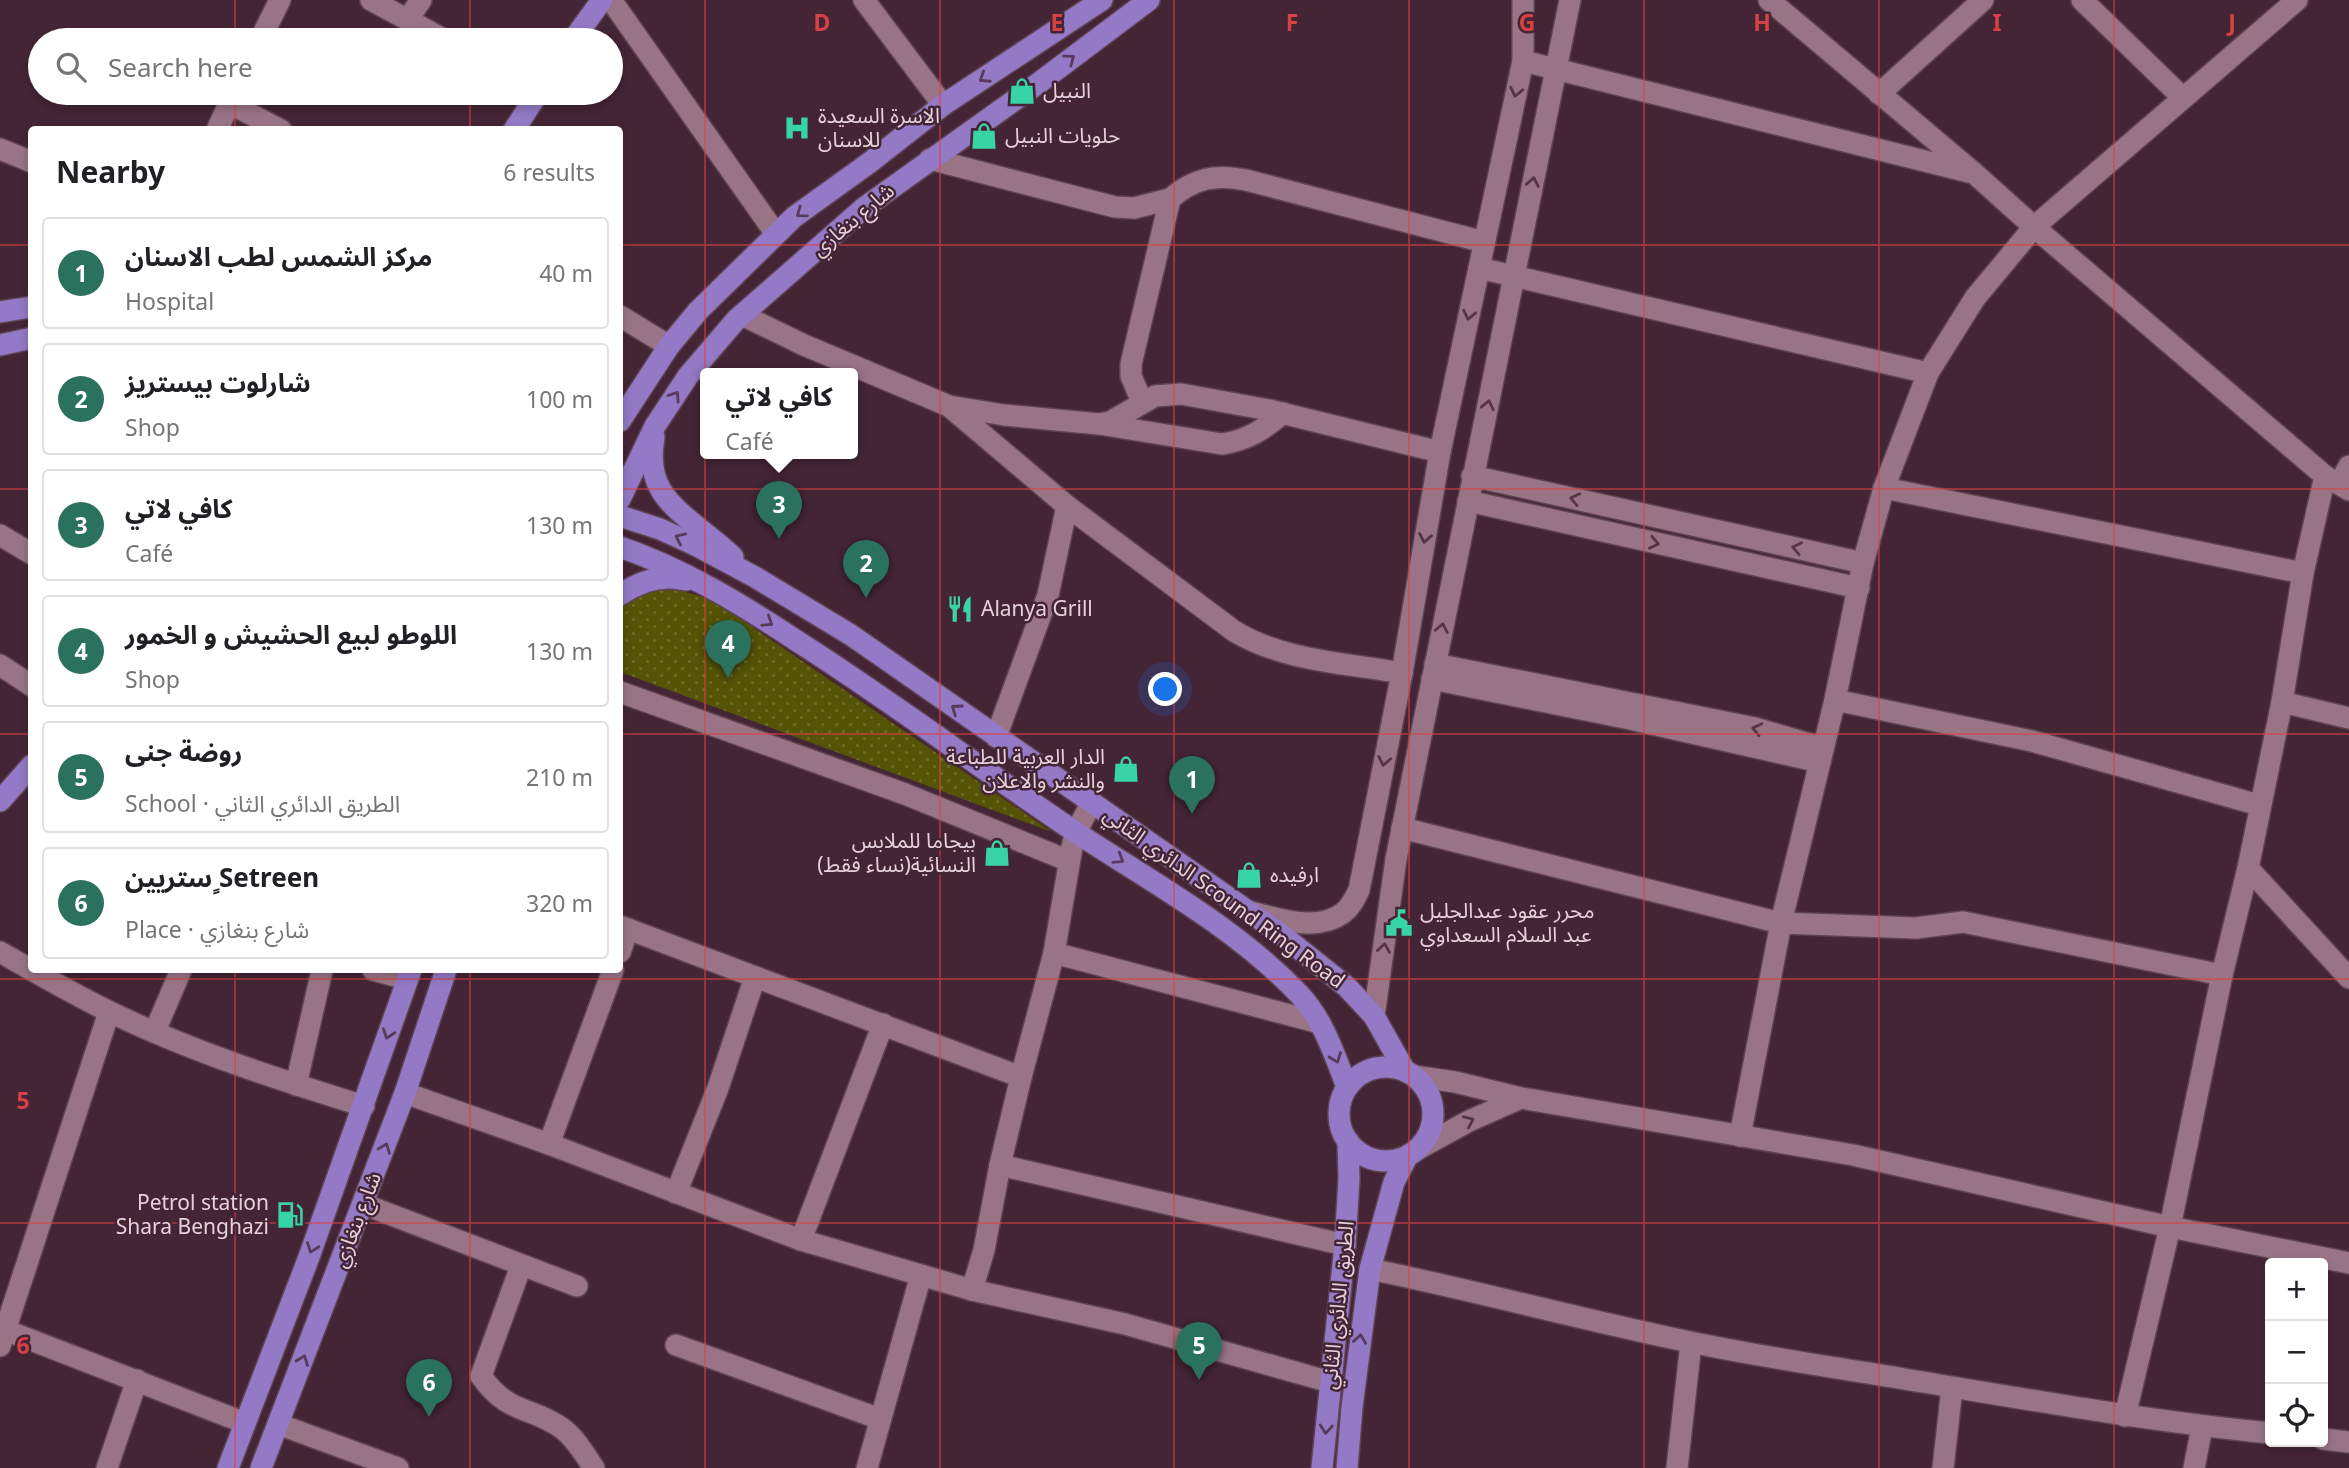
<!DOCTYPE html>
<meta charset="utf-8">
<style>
:root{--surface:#fff;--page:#f6f6f6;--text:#202124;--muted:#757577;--line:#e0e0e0;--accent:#2b725e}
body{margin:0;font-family:"Noto Sans","Noto Sans Arabic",sans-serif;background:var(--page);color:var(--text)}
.controls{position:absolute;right:21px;bottom:21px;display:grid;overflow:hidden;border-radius:7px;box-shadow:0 4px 10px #0003}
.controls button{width:63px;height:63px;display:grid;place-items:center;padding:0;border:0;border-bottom:2px solid var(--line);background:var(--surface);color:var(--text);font:35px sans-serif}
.you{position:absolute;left:1166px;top:690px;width:24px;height:24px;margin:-18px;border:5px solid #fff;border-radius:50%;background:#1a73e8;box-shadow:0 0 0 10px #1a73e833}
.badge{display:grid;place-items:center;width:46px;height:46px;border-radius:50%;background:var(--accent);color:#fff;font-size:23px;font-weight:700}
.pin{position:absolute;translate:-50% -58px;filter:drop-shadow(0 2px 4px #0008)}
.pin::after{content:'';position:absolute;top:37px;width:24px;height:21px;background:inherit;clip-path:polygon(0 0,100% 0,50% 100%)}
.popup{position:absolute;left:700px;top:368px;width:158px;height:91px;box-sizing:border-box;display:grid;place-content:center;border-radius:7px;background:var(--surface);filter:drop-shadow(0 2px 5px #0005);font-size:23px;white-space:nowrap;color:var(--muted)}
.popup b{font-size:26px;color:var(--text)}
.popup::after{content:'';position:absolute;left:50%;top:100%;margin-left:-14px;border:14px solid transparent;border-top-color:var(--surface)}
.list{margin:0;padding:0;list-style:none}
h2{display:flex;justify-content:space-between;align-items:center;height:91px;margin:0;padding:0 28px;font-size:30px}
h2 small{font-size:23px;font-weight:400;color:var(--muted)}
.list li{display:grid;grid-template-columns:46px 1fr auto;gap:21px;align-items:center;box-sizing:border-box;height:112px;margin:0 14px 14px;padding:0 14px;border:2px solid var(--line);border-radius:7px}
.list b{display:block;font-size:26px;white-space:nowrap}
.list p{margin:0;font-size:23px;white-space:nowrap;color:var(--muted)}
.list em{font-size:23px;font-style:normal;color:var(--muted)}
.icon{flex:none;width:38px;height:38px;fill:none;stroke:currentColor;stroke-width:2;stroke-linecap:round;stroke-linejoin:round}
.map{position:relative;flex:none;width:2349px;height:1468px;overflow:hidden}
.search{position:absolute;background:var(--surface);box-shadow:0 4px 10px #0003;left:28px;top:28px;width:595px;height:77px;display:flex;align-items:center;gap:18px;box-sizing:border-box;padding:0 24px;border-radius:38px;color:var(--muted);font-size:26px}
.panel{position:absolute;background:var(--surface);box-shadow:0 4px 10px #0003;left:28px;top:126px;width:595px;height:847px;border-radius:7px}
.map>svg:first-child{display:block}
.park{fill:url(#park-dots)}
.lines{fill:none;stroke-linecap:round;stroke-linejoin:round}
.minor-casing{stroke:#5e4352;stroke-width:24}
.major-casing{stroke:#5e4352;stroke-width:24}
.minor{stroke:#997486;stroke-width:21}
.major{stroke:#9379c6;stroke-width:21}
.oneway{stroke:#583a59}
.oneway2{stroke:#553545}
.grid{fill:none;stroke:#d84143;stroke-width:2;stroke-opacity:0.55}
.labels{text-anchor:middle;stroke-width:5;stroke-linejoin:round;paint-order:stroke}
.poi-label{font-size:21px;fill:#e6d1da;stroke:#442535;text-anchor:start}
.street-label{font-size:21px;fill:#e6d1da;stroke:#442535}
.grid-label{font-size:23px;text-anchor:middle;font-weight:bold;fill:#d84143;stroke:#442535;stroke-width:5;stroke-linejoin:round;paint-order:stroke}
</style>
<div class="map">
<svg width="2349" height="1468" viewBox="0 0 2349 1468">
<defs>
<pattern id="park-dots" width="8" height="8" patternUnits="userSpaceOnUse" patternTransform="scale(1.75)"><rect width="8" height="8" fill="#555306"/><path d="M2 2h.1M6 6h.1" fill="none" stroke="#6d6b2a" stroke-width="1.8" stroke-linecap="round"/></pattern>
</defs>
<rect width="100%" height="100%" fill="#442535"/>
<polygon class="park" points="675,589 713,600 1052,832 620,672 620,602 648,590"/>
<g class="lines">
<defs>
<g id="minor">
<polyline points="371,0 445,40"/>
<polyline points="611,0 776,234"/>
<polyline points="864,0 943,105"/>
<polyline points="1769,0 1974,173 2034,227 2325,476 2303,573 2282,702 2248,868 2222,975 2170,1227 2125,1416"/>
<polyline points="2082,0 2183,98"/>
<polyline points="408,19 421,0"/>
<polyline points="260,40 280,0"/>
<polyline points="1523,61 1969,172"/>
<polyline points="1879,94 1983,0"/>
<polyline points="229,103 281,130"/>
<polyline points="217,130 234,93"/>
<polyline points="0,149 32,162"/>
<polyline points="930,159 1115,207 1134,208 1170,199"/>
<polyline points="1479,268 1928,373"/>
<path d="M742,315l62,30 145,61 118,100 167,125c49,30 112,32 168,42"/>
<polyline points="620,316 669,346"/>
<path d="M1142,402l-11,-26v-12l39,-165c24,-21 45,-25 76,-19l238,62"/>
<polyline points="949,406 1004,415 1099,424 1110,422 1155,396 1181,394 1269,410 1440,452"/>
<path d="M1099,424l123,20c26,-4 41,-14 61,-31"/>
<polyline points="1472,476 1863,563"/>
<polyline points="2325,476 2349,490"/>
<polyline points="2339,484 2349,466"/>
<polyline points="1884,488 2303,573"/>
<polyline points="1468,501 1859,588"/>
<polyline points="0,535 32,554"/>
<polyline points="1435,664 1755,728 1823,748"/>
<polyline points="0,665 32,686"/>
<polyline points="1432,679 1630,719 1820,762"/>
<polyline points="620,692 905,794 1069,861"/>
<polyline points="1835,700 2032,741 2259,805"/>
<polyline points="2282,702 2349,718"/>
<polyline points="996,737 1048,595 1067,506"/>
<polyline points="1402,828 1781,923 1916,928 1963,922 2222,975"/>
<polyline points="2248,868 2349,978"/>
<path d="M1247,911c30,7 68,22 96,2 8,-6 12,-15 16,-23l43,-217 38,-221 83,-391v-61"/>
<polyline points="620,926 1021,1077"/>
<path d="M0,952c35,20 71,41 108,59 82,40 169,68 256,95"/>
<polyline points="620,952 628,929"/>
<polyline points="1054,953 1320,1023"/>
<polyline points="373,970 407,979"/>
<polyline points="1374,1016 1396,859 1570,0"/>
<polyline points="155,1031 181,970"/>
<polyline points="1414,1076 1455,1082 1521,1098 1853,1155 2170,1227 2349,1263"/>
<polyline points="296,1085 322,970"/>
<polyline points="405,1093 549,1144 801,1240 972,1290 1125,1324 1330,1382"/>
<polyline points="1740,1136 1781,923 1835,700 1863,563 1884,488 1928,373 1975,298 2034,227 2297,0"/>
<polyline points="549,1144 613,970"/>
<polyline points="1418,1149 1469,1121 1521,1098"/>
<polyline points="1000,1165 1345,1245"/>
<polyline points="676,1193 718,1088 755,977"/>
<polyline points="363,1204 577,1286"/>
<polyline points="801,1240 883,1024"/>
<path d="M521,1266l-40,110c27,39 51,30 82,53 13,10 22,26 31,39"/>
<path d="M1370,1269c107,22 213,51 320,73 71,15 143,25 214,37 122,20 243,42 366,54"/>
<polyline points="972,1290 984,1250 1000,1165 1021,1077 1054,953 1072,847 1076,832 1092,802"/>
<polyline points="0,1328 245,1423"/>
<polyline points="676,1345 880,1419"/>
<polyline points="0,1346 109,1012"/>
<polyline points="278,1424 398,1468"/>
<polyline points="2323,1439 2349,1442"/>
<polyline points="107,1468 137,1380"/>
<polyline points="867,1468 921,1275"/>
<polyline points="1677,1468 1691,1343"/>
<polyline points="1943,1468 1952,1388"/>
<polyline points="2194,1468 2202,1427"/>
</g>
<g id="major">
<polyline points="573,40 602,0"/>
<polyline points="514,130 538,93"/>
<polyline points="0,312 32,307"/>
<polyline points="0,345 32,338"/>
<polyline points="620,421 669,346 698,311 794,217 869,163 943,105 1102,0"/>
<path d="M654,437c-3,18 -3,37 7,53 12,22 53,48 72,67"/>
<polyline points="620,499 655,426 688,376 736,320 865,207 1040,82 1149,0"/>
<polyline points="620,516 660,529 695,545 755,577 851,635 1278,932 1347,987 1374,1016 1405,1071"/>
<path d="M620,547c64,22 121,57 177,94 96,61 185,129 280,192 76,50 158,94 222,161 24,25 36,62 48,93"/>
<path d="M620,595c20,-14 42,-21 66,-15"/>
<polyline points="0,801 32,765"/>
<circle cx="1386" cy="1114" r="47"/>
<polyline points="228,1468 309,1257 411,970"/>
<polyline points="261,1468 405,1093 446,970"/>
<polyline points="1322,1468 1345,1245 1349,1179 1348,1141"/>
<polyline points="1347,1468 1352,1407 1370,1269 1394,1182 1407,1157"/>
</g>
</defs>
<use href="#minor" class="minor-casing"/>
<use href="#major" class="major-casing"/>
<use href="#minor" class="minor"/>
<use href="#major" class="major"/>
</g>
<defs><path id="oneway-chevron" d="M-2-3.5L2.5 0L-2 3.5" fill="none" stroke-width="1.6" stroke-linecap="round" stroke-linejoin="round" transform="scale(1.75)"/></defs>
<g class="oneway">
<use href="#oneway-chevron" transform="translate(1070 59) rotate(-37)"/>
<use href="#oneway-chevron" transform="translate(984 78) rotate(147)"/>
<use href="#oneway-chevron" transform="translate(801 213) rotate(143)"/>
<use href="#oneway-chevron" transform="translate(675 396) rotate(-56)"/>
<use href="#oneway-chevron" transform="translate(680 538) rotate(-155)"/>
<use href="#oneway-chevron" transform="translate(768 622) rotate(33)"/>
<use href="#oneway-chevron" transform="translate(956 709) rotate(-145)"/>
<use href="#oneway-chevron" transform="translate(1119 859) rotate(32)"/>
<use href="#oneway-chevron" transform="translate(388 1034) rotate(109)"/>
<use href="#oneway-chevron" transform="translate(1336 1058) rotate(69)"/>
<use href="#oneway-chevron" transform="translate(385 1148) rotate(-69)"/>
<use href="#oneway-chevron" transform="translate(312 1248) rotate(110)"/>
<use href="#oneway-chevron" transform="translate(1360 1339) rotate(-82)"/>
<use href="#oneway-chevron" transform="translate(303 1360) rotate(-69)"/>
<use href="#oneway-chevron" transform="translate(1326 1429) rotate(95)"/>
</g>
<g class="oneway2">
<use href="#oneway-chevron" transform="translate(1516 92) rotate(102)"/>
<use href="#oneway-chevron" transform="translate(1533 182) rotate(-79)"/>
<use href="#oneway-chevron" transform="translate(1469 315) rotate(102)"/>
<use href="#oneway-chevron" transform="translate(1488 405) rotate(-78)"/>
<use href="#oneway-chevron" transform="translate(1575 499) rotate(-168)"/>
<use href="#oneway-chevron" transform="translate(1425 538) rotate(100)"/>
<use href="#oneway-chevron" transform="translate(1654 543) rotate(12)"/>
<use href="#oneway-chevron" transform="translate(1797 548) rotate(-168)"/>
<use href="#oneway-chevron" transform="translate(1442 628) rotate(-79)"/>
<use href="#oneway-chevron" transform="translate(1757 729) rotate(-167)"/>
<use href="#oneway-chevron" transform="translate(1384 761) rotate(101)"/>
<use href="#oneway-chevron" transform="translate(1384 948) rotate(-81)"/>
<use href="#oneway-chevron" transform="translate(1469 1121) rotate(-25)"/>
</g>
<path class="grid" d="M235,0v40M470,0v40M705,0v1468M940,0v1468M1174,0v1468M1409,0v1468M1644,0v1468M1879,0v1468M2114,0v1468M235,93v37M470,93v37M0,245h32M620,245h1729M0,489h32M620,489h1729M0,734h32M620,734h1729M235,970v498M470,970v498M0,979h2349M0,1223h2349"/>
<defs>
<symbol id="shop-bare" viewBox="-9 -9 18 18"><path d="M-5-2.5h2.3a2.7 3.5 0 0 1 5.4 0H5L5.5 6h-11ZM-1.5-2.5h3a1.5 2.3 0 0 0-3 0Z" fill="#38d4a6" stroke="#442535" stroke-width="2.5" paint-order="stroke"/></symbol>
<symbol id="hospital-bare" viewBox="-9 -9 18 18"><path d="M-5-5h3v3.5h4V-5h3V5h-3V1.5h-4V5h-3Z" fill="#38d4a6" stroke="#442535" stroke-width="2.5" paint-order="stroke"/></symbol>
<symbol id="restaurant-bare" viewBox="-9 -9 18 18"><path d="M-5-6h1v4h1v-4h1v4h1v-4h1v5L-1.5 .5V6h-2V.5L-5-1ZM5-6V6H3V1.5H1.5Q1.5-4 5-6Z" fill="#38d4a6" stroke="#442535" stroke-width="2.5" paint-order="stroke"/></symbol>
<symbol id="civic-bare" viewBox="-9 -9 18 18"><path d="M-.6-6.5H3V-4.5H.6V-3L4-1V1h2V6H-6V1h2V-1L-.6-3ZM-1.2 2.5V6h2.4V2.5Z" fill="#38d4a6" stroke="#442535" stroke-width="2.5" paint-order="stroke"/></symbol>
<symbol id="fuel-bare" viewBox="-9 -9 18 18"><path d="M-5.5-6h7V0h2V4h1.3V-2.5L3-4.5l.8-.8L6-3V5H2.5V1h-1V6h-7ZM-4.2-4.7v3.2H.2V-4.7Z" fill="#38d4a6" stroke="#442535" stroke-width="2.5" paint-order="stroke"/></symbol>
</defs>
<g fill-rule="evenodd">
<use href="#shop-bare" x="1003" y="72" width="38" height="38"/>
<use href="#hospital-bare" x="778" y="109" width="38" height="38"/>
<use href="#shop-bare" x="965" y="117" width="38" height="38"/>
<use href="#restaurant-bare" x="941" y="590" width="38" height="38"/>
<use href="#shop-bare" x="1107" y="750" width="38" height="38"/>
<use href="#shop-bare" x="978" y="834" width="38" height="38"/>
<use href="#shop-bare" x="1230" y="856" width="38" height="38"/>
<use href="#civic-bare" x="1380" y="904" width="38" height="38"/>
<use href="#fuel-bare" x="271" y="1196" width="38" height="38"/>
</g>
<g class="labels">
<g class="poi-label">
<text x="1043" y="98">النبيل</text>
<text x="818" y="123">الاسرة السعيدة<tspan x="818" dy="24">للاسنان</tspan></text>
<text x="1005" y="143">حلويات النبيل</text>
<text x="981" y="616">Alanya Grill</text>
<text x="1105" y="764" text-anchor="end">الدار العربية للطباعة<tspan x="1105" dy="24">والنشر والاعلان</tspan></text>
<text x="976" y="848" text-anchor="end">بيجاما للملابس<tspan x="976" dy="24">النسائية(نساء فقط)</tspan></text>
<text x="1270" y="882">ارفيده</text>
<text x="1420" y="918">محرر عقود عبدالجليل<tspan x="1420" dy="24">عبد السلام السعداوي</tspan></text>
<text x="269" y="1210" text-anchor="end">Petrol station<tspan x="269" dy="24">Shara Benghazi</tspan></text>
</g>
<g class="street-label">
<text transform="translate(853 220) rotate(-40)" y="7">شارع بنغازي</text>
<text transform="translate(1224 898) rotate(36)" y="7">الدائري الثاني Scound Ring Road</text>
<text transform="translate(357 1220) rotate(-69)" y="7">شارع بنغازي</text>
<text transform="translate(1338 1305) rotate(-84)" y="7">الطريق الدائري الثاني</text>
</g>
</g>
<g class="grid-label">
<text x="822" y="31">D</text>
<text x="1057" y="31">E</text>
<text x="1292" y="31">F</text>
<text x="1527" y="31">G</text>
<text x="1762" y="31">H</text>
<text x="1997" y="31">I</text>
<text x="2232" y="31">J</text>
<text x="23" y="1109">5</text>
<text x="23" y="1354">6</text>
</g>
</svg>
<div class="controls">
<button>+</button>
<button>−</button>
<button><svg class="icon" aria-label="locate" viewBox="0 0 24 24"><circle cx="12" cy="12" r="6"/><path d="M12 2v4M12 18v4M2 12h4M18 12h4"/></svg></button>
</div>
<div class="you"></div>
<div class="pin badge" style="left:1192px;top:814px">1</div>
<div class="pin badge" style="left:866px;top:598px">2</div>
<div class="pin badge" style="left:779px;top:539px">3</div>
<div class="popup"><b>كافي لاتي</b>Café</div>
<div class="pin badge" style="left:728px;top:678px">4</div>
<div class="pin badge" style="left:1199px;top:1380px">5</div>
<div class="pin badge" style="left:429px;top:1417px">6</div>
<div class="search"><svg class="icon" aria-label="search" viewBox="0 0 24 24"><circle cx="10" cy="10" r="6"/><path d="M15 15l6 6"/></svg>Search here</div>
<section class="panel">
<h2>Nearby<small>6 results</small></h2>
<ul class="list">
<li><span class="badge">1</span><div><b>مركز الشمس لطب الاسنان</b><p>Hospital</p></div><em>40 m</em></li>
<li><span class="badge">2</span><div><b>شارلوت بيستريز</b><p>Shop</p></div><em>100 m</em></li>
<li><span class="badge">3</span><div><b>كافي لاتي</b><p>Café</p></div><em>130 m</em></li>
<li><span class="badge">4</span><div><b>اللوطو لبيع الحشيش و الخمور</b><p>Shop</p></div><em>130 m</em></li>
<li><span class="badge">5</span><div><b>روضة جنى</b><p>School · الطريق الدائري الثاني</p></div><em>210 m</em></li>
<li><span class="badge">6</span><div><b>ستريين ٍSetreen</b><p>Place · شارع بنغازي</p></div><em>320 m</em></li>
</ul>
</section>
</div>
